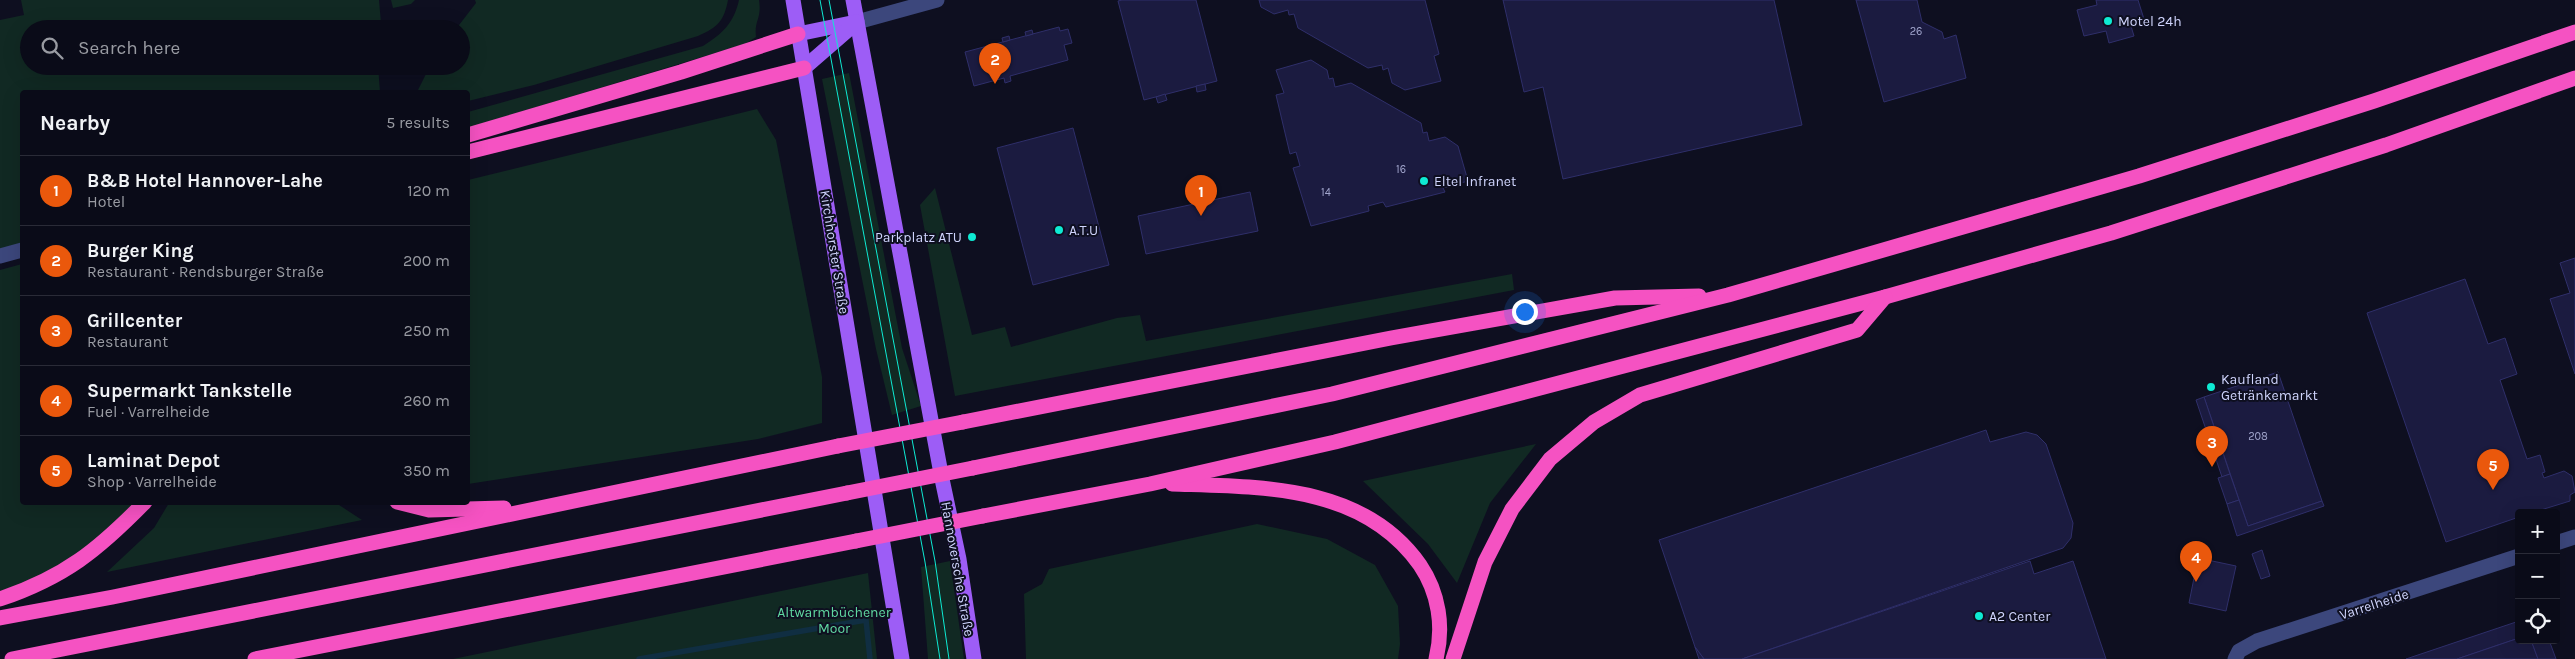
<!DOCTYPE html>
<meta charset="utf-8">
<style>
:root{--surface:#0a0b18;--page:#131421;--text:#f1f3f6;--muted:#999ba2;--line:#2a2b37;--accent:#ea580c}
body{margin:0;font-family:Karla,sans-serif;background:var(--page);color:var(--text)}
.controls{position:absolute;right:15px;bottom:15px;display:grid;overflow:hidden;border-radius:5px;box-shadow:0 5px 20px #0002}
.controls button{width:45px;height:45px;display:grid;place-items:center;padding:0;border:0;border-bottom:1px solid var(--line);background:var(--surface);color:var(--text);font:25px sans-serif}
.you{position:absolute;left:1524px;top:311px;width:18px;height:18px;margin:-12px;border:4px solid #fff;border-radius:50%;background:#1a73e8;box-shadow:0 0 0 8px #1a73e833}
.badge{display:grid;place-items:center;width:32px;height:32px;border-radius:50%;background:var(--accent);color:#fff;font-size:16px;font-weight:700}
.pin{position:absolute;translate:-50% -41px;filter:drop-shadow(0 1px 2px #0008)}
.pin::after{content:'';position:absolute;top:26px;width:18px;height:15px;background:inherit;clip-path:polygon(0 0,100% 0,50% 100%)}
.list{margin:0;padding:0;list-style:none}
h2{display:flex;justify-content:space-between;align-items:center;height:65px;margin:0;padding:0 20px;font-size:21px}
h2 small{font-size:16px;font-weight:400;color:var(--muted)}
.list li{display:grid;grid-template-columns:32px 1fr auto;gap:15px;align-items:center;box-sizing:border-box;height:70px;padding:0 20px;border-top:1px solid var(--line)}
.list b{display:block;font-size:19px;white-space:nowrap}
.list p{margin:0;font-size:16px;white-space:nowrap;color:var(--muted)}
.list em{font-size:16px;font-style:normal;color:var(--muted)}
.icon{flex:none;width:28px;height:28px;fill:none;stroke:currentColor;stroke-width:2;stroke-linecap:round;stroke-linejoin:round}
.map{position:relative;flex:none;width:2575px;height:659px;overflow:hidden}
.search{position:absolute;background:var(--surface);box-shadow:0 5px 20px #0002;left:20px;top:20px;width:450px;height:55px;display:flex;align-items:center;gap:12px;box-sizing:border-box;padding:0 18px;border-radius:28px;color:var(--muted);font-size:19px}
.panel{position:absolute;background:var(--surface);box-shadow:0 5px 20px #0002;left:20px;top:90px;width:450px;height:415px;border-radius:5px}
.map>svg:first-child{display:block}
.green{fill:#112923}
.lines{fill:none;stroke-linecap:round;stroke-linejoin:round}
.stream{stroke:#102e42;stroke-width:5.5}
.building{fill:#1b1b40;stroke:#2f2f6a}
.minor{stroke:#3c477c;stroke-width:15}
.major{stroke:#9d5df6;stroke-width:15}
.highway{stroke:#f552c2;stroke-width:15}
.tram{stroke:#0eead3;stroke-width:1}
.highway-bridge{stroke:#f552c2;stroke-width:15}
.poi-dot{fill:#0eead3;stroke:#0e0f20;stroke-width:2}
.labels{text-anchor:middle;stroke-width:4;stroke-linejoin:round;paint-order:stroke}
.number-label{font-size:11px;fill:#a2a6cd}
.poi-label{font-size:14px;fill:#cfd4fc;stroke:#0e0f20;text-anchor:start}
.street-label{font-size:14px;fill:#cfd4fc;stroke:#0e0f20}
.park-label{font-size:14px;fill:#60d8a1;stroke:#0e0f20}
</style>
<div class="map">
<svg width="2575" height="659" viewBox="0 0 2575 659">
<rect width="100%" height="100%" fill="#0e0f20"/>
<g class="green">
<polygon points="21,0 379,0 381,23 378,29 29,29 29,66 378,66 380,92 22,92 22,243 0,250 0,20 24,15"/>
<polygon points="391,0 415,0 411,4 393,8"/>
<path d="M475,0h253c-4,21 -10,27 -30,36l-164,49 -66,16v-9h-51l13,-26h31v-37h-5l20,-26z"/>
<path d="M739,0h20c3,19 -5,20 -3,37l-11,7 -277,84v-16l235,-66c19,-12 31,-23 36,-46z"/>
<polygon points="849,73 902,348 921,406 892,415 876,349 822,79"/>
<polygon points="757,109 776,140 822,377 822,423 758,439 468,484 468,180"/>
<polygon points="935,188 972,335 1005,327 1011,347 1117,318 1140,315 1146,341 1512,274 1514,290 955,396 920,205"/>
<polygon points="22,264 22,502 136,503 92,547 29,582 0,591 0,270"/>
<polygon points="1536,444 1490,503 1457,583 1428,544 1363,481"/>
<polygon points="169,503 336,503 362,520 107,572 154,528"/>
<polygon points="1257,524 1327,539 1375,565 1398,606 1400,644 1398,659 1026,659 1024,594 1042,584 1049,569"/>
<polygon points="950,561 964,659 928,659 921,567"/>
<polygon points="868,573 877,659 453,659"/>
</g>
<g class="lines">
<polyline class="stream" points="639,659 866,620 870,659"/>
</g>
<g class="building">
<polygon points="1122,0 1196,0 1217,81 1144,100 1118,1"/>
<polygon points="1259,0 1425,0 1439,54 1434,56 1441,81 1405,90 1392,83 1388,68 1383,70 1382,65 1368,68 1298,28 1294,14 1289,15 1288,10 1274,14 1261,7"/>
<polygon points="1503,0 1774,0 1802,125 1563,179 1543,87 1524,92"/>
<polygon points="1856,0 1917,0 1922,22 1942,32 1944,39 1956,35 1966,78 1884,102"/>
<polygon points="2096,0 2138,0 2144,19 2130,23 2134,36 2109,43 2106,31 2084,36 2077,10 2097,5"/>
<polygon points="1059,27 1060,31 1068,29 1072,43 1064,45 1068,60 1010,76 1011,81 1005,83 1004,78 974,86 965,52"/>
<polygon points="1032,30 1033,34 1026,36 1025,32"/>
<polygon points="1009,36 1010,40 1003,42 1002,38"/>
<polygon points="1311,60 1327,70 1329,79 1333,78 1335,87 1351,83 1421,123 1423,133 1427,132 1429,141 1445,137 1458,146 1468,181 1443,188 1445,192 1386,207 1383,202 1368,206 1369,211 1311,226 1293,168 1300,166 1296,152 1290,154 1276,95 1284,93 1276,70"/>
<polygon points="1205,84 1206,90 1197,92 1196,86"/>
<polygon points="1165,94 1167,100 1158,103 1156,97"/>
<polygon points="1073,128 1109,265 1033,285 997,148"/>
<polygon points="1250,192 1258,231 1146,254 1138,216"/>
<polygon points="2575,258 2575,374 2550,299 2570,293 2560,263"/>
<polygon points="2465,279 2488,344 2505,338 2517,374 2500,380 2527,459 2540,455 2545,472 2542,473 2544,478 2564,471 2572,476 2575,492 2570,495 2570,501 2531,513 2519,513 2519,517 2446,542 2367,313"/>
<polygon points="2278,372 2322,501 2248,526 2204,397"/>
<polygon points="2204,397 2230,474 2222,477 2196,400"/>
<polygon points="1986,430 1990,442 2026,432 2037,435 2046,444 2073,523 2071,538 2063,548 1742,659 1704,659 1695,647 1659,540"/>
<polygon points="2230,474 2239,500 2227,504 2218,478"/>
<polygon points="2239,500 2248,526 2322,501 2324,506 2237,536 2227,504"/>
<polygon points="2262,550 2270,576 2261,579 2252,554"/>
<polygon points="2198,558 2236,566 2226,611 2189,603"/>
<polygon points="2030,561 2034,574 2073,561 2106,659 1742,659"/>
<polygon points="2519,621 2519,638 2457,659 2406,659"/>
<polygon points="2519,638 2519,640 2531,640 2538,659 2457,659"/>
<polygon points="2531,640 2549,640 2556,659 2538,659"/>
<polygon points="1695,647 1704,659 1699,659"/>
</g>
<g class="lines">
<g class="minor">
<polyline points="857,22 937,0"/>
<polyline points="0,256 22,250"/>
<polyline points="2556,543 2575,537"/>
<polyline points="2235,659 2239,651 2257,641 2519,556"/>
</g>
<g class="major">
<polyline points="793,0 902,659"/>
<polyline points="853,0 942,479 959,559 974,659"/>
<polyline points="798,34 856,22"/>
<polyline points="804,68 857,22"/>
</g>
<g class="highway">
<polyline points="468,135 681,72 798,34"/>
<polyline points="468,152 804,68"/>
<polyline points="963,422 1391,338 1615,298 1699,296"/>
<polyline points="973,468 1332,394 1728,295 2139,176 2374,101 2575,32"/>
<path d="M1172,484c89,3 191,0 248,81 19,28 24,62 16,94"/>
<polyline points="397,502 429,510 504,508"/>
<polyline points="983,516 1150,484 1335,442 1885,297 2111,233 2386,145 2575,78"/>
<path d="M0,599c65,-22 98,-49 145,-97"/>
<polyline points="0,618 113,597 838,446"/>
<polyline points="12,659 847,493"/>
<polyline points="255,659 856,541"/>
<polyline points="1453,659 1485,562 1512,509 1550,459 1594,422 1640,395 1857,330 1885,297"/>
</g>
<g class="tram">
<polyline points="820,0 925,562 940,659"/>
<polyline points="829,0 935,561 949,659"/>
</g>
<g class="highway-bridge">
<polyline points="838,446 963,422"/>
<polyline points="847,493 973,468"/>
<polyline points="856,541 983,516"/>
</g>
</g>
<g class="poi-dot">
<circle cx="2108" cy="21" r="5"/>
<circle cx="1424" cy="181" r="5"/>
<circle cx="1059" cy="230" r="5"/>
<circle cx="972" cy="237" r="5"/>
<circle cx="2211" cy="387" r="5"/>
<circle cx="1979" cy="616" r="5"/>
</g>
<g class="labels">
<g class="number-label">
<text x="1916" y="35">26</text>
<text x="1401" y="173">16</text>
<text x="1326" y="196">14</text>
<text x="2258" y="440">208</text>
</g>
<g class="poi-label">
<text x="2118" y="26">Motel 24h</text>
<text x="1434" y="186">Eltel Infranet</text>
<text x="1069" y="235">A.T.U</text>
<text x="962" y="242" text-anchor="end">Parkplatz ATU</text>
<text x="2221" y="384">Kaufland<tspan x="2221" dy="16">Getränkemarkt</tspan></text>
<text x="1989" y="621">A2 Center</text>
</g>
<g class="street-label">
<text transform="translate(835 252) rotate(81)" y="5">Kirchhorster Straße</text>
<text transform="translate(958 569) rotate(80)" y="5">Hannoversche Straße</text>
<text transform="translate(2374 604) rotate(-18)" y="5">Varrelheide</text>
</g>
<g class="park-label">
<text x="834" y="617">Altwarmbüchener<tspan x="834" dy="16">Moor</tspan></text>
</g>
</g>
</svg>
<div class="controls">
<button>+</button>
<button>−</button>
<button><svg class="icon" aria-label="locate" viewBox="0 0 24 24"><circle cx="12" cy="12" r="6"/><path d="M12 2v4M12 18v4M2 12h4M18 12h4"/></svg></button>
</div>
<div class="you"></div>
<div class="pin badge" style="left:1201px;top:216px">1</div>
<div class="pin badge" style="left:995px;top:84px">2</div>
<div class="pin badge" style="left:2212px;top:467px">3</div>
<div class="pin badge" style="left:2196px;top:582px">4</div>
<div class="pin badge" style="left:2493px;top:490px">5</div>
<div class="search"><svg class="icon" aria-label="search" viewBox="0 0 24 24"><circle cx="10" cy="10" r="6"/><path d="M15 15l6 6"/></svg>Search here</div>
<section class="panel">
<h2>Nearby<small>5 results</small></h2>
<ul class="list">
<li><span class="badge">1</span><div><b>B&amp;B Hotel Hannover-Lahe</b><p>Hotel</p></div><em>120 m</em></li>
<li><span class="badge">2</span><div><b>Burger King</b><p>Restaurant · Rendsburger Straße</p></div><em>200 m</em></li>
<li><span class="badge">3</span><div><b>Grillcenter</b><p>Restaurant</p></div><em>250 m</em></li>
<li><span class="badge">4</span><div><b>Supermarkt Tankstelle</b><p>Fuel · Varrelheide</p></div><em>260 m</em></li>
<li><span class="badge">5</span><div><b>Laminat Depot</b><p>Shop · Varrelheide</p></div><em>350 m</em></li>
</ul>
</section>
</div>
